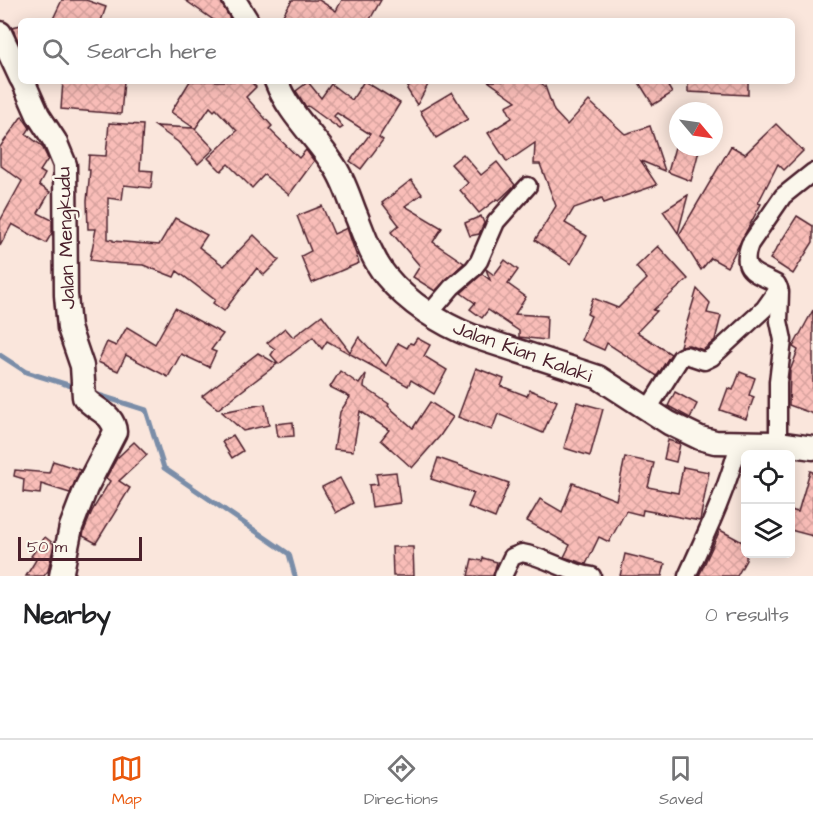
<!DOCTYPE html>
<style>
:root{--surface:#fff;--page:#f2f2f2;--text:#202124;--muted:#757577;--line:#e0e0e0;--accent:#ea580c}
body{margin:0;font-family:"Architects Daughter",sans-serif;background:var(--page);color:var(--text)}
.controls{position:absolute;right:18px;bottom:18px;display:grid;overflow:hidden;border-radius:9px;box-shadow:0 3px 15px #0003}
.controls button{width:54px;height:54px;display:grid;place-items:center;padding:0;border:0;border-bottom:2px solid var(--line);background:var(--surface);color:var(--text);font:30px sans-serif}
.compass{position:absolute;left:669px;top:102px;width:54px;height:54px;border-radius:50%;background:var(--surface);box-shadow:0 3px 15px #0003;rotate:119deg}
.scale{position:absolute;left:18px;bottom:15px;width:124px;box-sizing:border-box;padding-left:6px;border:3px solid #4a1f2b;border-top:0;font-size:16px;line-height:21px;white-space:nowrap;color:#4a1f2b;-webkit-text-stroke:4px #fbf7ec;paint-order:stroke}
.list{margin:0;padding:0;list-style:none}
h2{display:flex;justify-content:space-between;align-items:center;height:78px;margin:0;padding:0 24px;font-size:26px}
h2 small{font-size:20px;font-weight:400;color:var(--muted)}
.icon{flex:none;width:33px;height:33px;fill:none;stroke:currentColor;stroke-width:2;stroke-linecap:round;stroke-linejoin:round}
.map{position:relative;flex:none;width:813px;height:576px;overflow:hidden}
.search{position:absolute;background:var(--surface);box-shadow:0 3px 15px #0003;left:18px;right:18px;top:18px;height:66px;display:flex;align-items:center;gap:15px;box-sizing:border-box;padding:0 21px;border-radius:9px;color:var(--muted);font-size:22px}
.sheet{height:162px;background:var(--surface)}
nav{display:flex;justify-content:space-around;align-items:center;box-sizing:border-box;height:84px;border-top:2px solid var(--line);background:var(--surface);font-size:16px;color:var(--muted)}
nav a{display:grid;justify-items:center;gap:3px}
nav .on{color:var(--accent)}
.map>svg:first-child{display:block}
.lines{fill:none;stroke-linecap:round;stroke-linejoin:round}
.stream{stroke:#7a8da8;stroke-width:5}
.building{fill:url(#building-cross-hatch);stroke:#4a1f2b;stroke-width:1.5}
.street-casing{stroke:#4a1f2b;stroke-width:21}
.secondary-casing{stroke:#4a1f2b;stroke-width:27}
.street{stroke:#fbf7ec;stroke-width:16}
.secondary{stroke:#fbf7ec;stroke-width:22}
.labels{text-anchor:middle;stroke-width:5;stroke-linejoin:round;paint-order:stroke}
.street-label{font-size:20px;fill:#4a1f2b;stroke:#fbf7ec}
</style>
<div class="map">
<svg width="813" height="576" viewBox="0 0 813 576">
<defs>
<pattern id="building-cross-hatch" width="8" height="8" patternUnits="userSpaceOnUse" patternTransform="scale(1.5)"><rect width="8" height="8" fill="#f9bdb8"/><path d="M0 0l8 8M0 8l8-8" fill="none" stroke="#d7a29e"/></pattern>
</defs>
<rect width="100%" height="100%" fill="#fae6dc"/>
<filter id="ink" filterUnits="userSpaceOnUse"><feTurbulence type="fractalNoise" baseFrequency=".0167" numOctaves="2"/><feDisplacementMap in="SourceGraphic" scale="12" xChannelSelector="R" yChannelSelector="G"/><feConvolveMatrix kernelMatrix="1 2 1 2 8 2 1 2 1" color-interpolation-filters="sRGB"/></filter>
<g filter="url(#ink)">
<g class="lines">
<g class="stream">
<polyline points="0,355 26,372 78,388"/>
<polyline points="92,393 146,410 164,468 289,554 295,576"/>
</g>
</g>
<g class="building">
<polygon points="62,0 86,0 106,7 101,21 52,21"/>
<polygon points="185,0 220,0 231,21 215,21"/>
<polygon points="292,0 319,0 336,11 342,0 381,0 369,21 293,21 283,15"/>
<polygon points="21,25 21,45 20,45 12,27"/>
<polygon points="63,81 84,83 84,81 124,81 121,114 61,109"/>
<polygon points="190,81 250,81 256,87 246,97 272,126 269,129 299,158 306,150 314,161 289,195 264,175 252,188 228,164 221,171 208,158 237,131 216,109 214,111 210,107 195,129 214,149 198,164 178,142 155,126 194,128 171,112"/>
<polygon points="364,81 400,103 379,137 383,140 361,169 350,161 370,134 337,113 334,116 343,127 340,129 308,106 306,107 296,91 308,82 321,98 331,84 352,100"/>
<polygon points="412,81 430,81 417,105 407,89"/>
<polygon points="488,81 538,81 545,86 554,111 567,125 589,101 625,134 650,126 665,171 641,161 657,185 604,203 602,198 574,208 565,223 587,236 571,264 535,240 556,206 540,164 534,164 535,143 507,162 488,133 512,118 506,106 516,101"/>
<polygon points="638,81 665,81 672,93 653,105"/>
<polygon points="688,81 748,81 748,95 688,92"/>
<polygon points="452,92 468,119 436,138 420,111"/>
<polygon points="22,116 30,128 26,134 42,146 48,159 40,171 45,174 39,185 50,192 38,213 52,220 52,233 46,243 12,224 0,246 0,221 22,181 0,165 0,147"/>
<polygon points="109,123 143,125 140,170 153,171 151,188 124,185 122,200 108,198 108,239 113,240 113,241 159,245 175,218 207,235 199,247 224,266 254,235 279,260 264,275 257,268 224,311 213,303 215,300 177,271 174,277 143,265 109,263 90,260 96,229 88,229 87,201 90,170 88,170 89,155 106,156"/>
<polygon points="776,124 803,151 784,170 778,164 758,203 761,204 727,267 711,258 701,270 679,235 731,146 745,154"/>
<polygon points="675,147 700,147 691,181 668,172"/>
<polygon points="463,154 481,175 497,162 515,185 499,200 497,199 479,213 460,190 468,183 451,164"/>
<polygon points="411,180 422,194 405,206 442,228 433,242 464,263 435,291 413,277 420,266 391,232 399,225 382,203"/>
<polygon points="688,195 678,233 663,211"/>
<polygon points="322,206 334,234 347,228 359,263 312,283 301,256 311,251 297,216"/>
<polygon points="481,216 484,223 479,234 470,236 465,223"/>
<polygon points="797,216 813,226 813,242 793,274 770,259"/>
<polygon points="658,246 688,279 653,310 657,311 637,332 671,354 657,376 607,343 604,350 581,340 591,316 587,314 593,298 618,308 647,279 636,267"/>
<polygon points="505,260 518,270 508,284 526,297 515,314 547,316 546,340 519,337 519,331 488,310 482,318 470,309 475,303 461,293 482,274 490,280 486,269 494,275"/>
<polygon points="697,289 710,303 707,313 721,316 715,340 703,350 689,345 680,346"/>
<polygon points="175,308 223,334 211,350 216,352 209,367 181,354 168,377 126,355 118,371 98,362 107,342 116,346 127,327 155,344"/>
<polygon points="813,310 813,414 789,405 790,371 798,350 793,347"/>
<polygon points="322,315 350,352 359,337 386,366 398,343 407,348 410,343 413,344 417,338 430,345 424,356 447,370 434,394 411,380 408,386 327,341 322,349 313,337 279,364 271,355 275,349 267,343 285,328 293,337"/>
<polygon points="258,353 277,364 218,409 202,396"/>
<polygon points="476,368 504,379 501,386 527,396 530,390 557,401 543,433 498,414 492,430 458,417"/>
<polygon points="340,371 359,384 366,374 364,387 389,404 388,406 413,428 430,402 453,417 440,436 412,468 381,440 389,430 360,411 353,451 334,449 340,412 350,397 330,387"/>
<polygon points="740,372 755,378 749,395 754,397 746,419 720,410 728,388 733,390"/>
<polygon points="675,392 697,404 690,418 668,406"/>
<polygon points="577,402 603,409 590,456 564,448"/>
<polygon points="265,404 269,425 243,431 222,412"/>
<polygon points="293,422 294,436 278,437 276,424"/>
<polygon points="233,435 243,451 232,458 222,442"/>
<polygon points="668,440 680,444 676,462 664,459"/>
<polygon points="134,442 147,455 119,481 130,488 96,543 83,536 84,531 92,511 110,481 106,478 117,458"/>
<polygon points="625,457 654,463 648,487 678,493 683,467 709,472 700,521 643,510 642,515 626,511 609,542 599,537 586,564 564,557 570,545 527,521 540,499 562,512 573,483 616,500"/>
<polygon points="438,458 509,483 495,518 468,507 474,493 431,479"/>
<polygon points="53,461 80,470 70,493 41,484 40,494 23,492 24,479 14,476 15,470 49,473"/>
<polygon points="810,471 813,472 813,536 790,530 790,510 798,512"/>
<polygon points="396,472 400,503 372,507 369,485 378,484 376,474"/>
<polygon points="340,478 353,503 336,513 322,487"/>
<polygon points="720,530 746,544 746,560 737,576 699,576"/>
<polygon points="45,537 54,544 48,571 44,576 26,576 36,560 31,556"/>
<polygon points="392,547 413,547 414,576 393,576"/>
<polygon points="625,554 665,564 662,576 620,576"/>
<polygon points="483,558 497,562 493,576 468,576 472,559 482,561"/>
</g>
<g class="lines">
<defs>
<g id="street">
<polyline points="429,314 452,287 473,269 479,261 496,222 528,186"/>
<polyline points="648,409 681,357 686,355 704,361 712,357 764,309 779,288"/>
<path d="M778,443v-61l5,-42 -4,-19 1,-29 -3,-8c-21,-11 -38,-12 -27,-40l33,-48 30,-24"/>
<path d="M503,576l9,-19 10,-4c24,4 46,20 70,23"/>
<path d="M687,576c20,-44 40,-86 52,-133"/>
</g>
<g id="secondary">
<polyline points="234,0 247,21"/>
<polyline points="0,33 21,78"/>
<path d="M23,81l15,34 17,26 10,24 1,130 3,33 13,38 2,31c10,13 30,16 31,35l-29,56 -15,39 -10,49"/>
<path d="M276,81c13,33 38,54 57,83 11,15 16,34 23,51 8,20 16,44 30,61 22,27 55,48 86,60l126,41 71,46 31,15 15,4 63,1 35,5"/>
</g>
</defs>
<use href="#street" class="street-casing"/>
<use href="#secondary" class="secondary-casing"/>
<use href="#street" class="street"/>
<use href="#secondary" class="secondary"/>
</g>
</g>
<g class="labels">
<g class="street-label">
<text transform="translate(65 238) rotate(-92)" y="7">Jalan Mengkudu</text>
<text transform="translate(523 351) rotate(20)" y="7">Jalan Kian Kalaki</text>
</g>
</g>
</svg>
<div class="controls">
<button><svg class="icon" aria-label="locate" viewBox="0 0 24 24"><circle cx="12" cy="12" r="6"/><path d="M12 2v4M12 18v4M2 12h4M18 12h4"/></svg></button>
<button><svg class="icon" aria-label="layers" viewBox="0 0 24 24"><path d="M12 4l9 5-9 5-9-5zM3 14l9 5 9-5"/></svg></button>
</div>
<svg class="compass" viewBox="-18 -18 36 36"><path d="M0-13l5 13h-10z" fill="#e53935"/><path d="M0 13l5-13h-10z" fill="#757577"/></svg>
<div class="scale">50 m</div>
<div class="search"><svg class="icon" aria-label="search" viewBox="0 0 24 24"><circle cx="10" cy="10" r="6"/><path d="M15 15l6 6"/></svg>Search here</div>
</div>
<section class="sheet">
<h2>Nearby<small>0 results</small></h2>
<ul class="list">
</ul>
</section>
<nav>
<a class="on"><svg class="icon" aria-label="map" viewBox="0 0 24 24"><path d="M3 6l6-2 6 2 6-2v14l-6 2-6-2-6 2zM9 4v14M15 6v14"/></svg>Map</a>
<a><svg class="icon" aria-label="directions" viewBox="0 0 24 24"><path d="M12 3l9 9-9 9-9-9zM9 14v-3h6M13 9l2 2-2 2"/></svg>Directions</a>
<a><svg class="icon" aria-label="saved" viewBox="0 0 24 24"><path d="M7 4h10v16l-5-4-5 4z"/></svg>Saved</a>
</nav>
